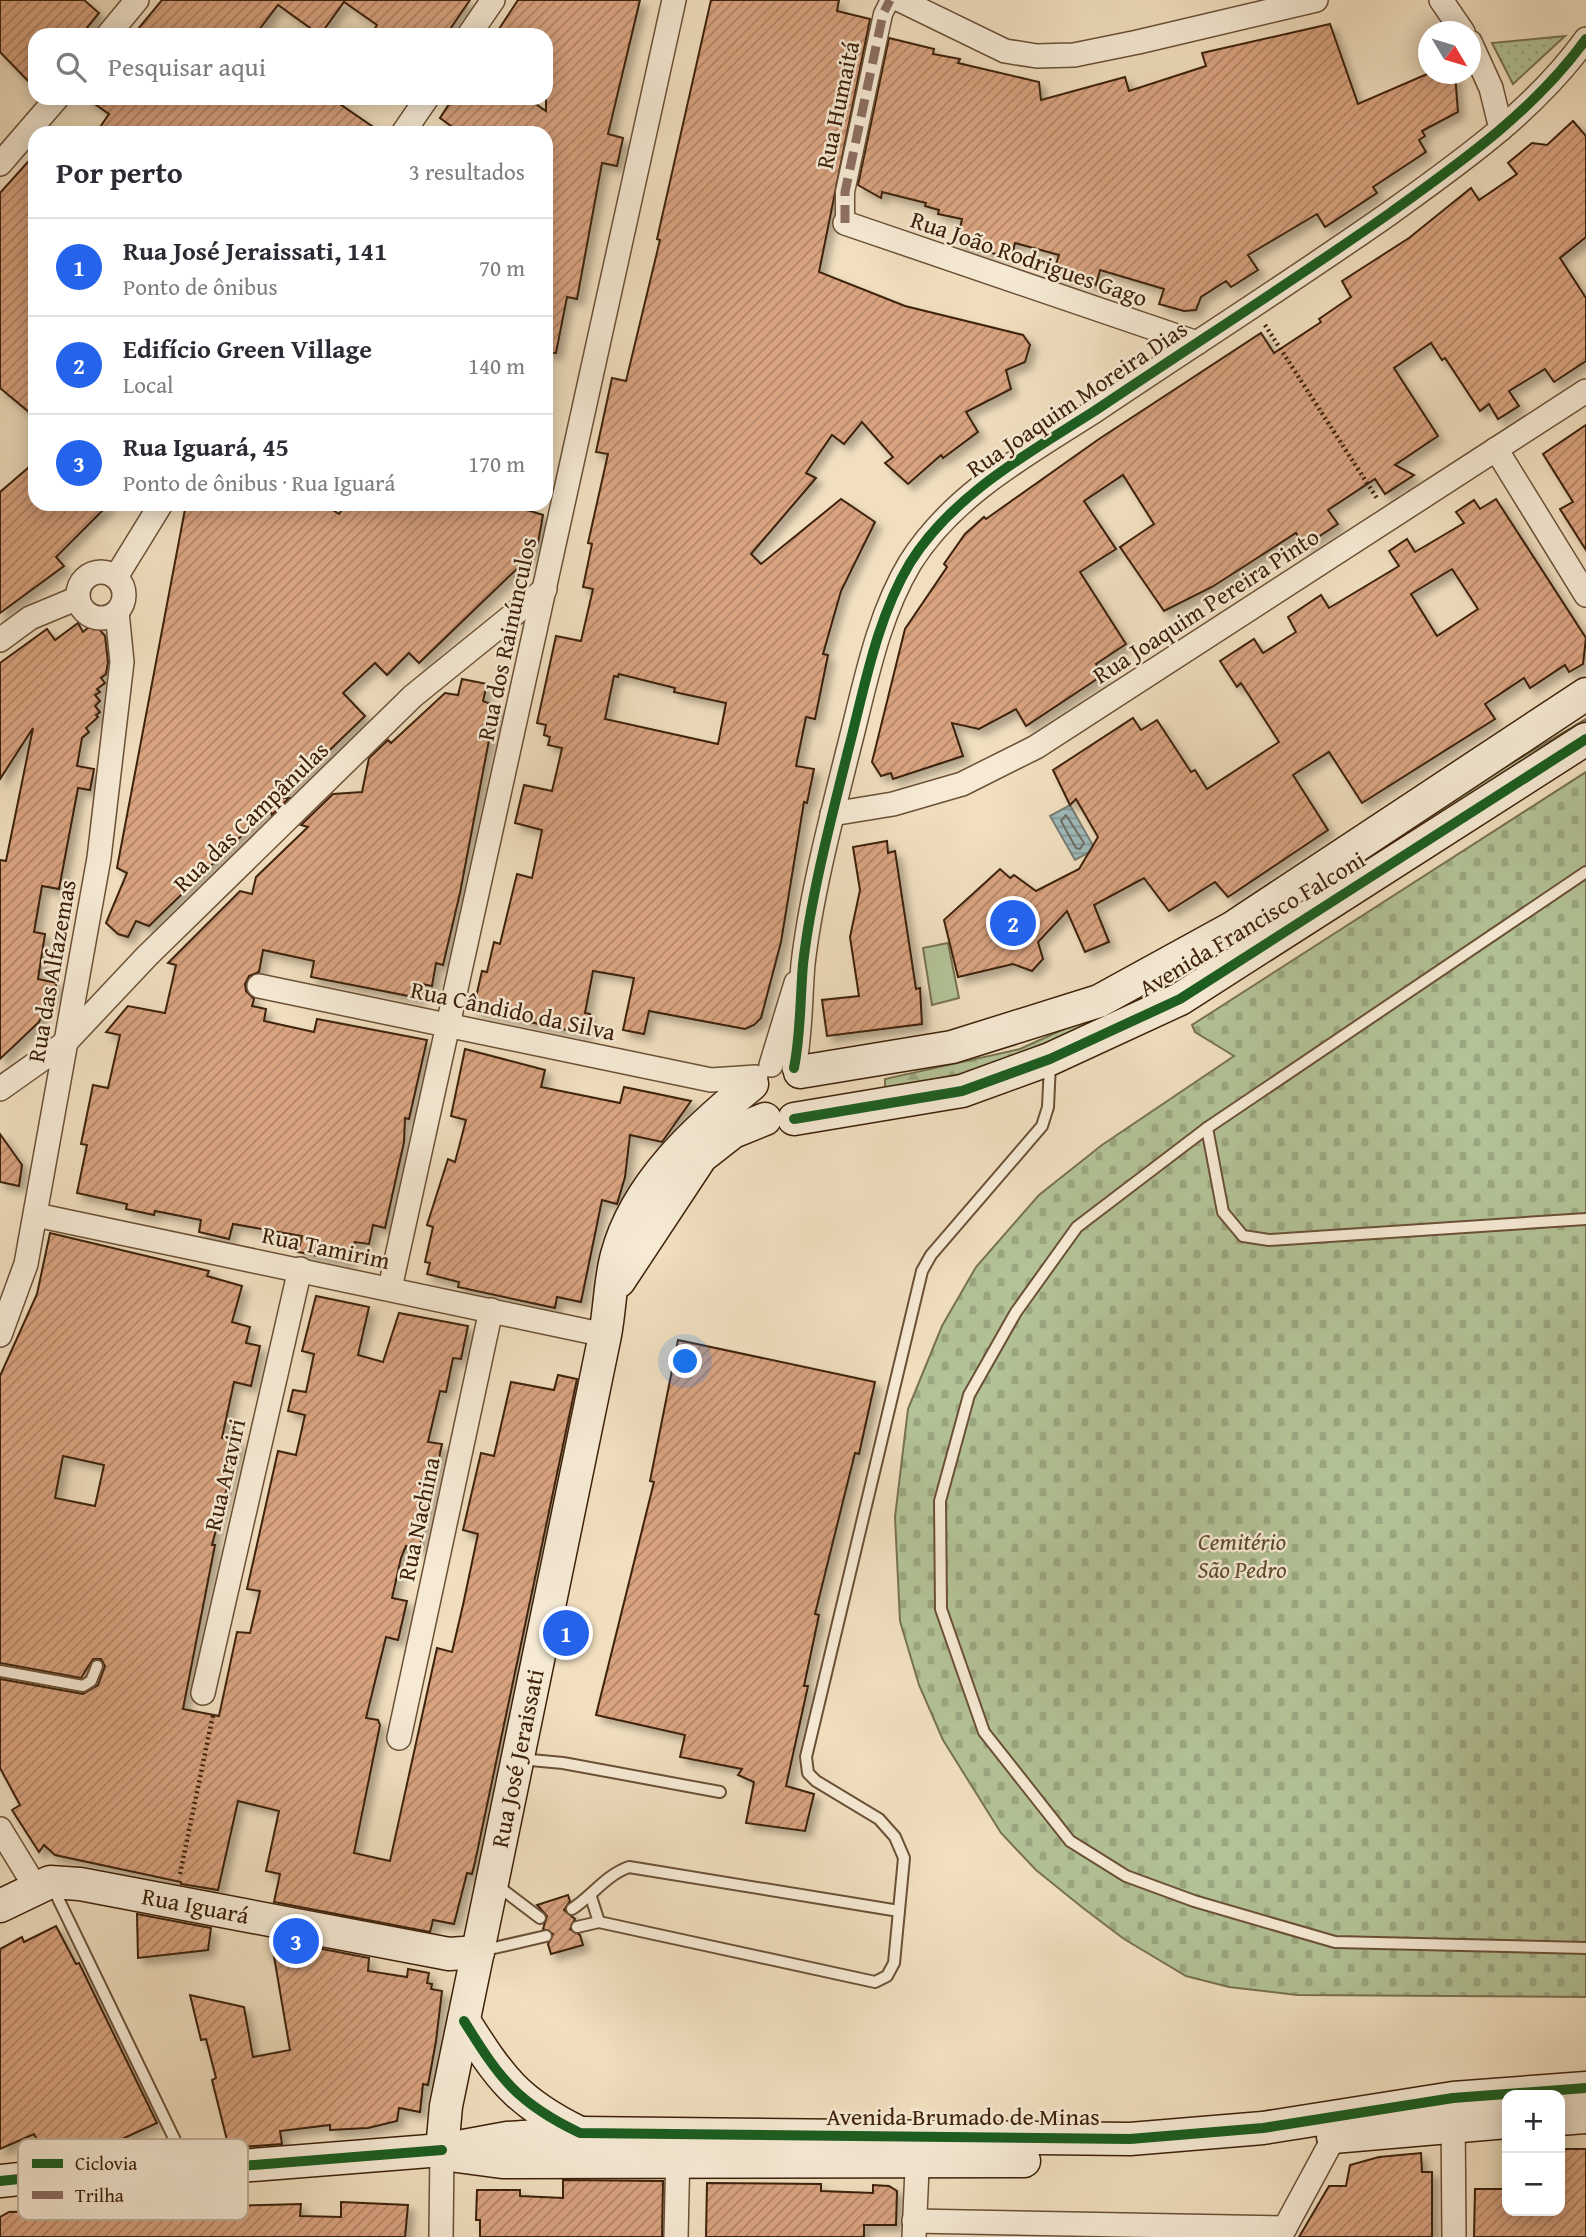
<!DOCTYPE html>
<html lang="pt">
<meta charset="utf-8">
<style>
:root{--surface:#fff;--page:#f2f2f3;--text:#2b2b33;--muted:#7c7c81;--line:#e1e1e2;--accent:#2563eb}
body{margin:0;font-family:"Gentium Book Plus",serif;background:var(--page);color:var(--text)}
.controls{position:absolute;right:21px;bottom:21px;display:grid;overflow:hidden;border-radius:14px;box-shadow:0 4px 18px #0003}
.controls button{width:63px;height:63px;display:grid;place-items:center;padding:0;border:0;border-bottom:2px solid var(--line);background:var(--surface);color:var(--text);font:35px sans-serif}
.compass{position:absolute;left:1418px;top:21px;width:63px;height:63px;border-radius:50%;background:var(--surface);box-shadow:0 4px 18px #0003;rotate:128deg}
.you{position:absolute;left:686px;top:1362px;width:24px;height:24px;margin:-18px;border:5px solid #fff;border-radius:50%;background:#1a73e8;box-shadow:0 0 0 10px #1a73e833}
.badge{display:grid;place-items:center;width:46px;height:46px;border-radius:50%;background:var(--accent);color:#fff;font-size:23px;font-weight:700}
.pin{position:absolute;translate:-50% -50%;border:4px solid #fff;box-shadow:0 2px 7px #0006}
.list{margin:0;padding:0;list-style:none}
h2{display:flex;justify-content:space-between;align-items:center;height:91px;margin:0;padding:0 28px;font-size:30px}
h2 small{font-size:23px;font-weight:400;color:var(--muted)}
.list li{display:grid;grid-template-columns:46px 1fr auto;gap:21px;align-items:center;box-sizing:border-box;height:98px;padding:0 28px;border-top:2px solid var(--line)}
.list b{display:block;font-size:26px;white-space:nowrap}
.list p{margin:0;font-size:23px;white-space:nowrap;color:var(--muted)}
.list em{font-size:23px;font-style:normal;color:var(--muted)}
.icon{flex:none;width:38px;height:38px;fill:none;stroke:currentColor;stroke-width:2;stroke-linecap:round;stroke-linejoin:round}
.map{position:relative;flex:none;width:1586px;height:2237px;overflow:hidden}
.search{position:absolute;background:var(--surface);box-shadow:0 4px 18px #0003;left:28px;top:28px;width:525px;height:77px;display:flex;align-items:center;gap:18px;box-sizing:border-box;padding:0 24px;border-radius:21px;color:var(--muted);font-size:26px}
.panel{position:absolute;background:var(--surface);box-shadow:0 4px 18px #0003;left:28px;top:126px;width:525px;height:385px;border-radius:21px}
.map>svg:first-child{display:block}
.grass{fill:#b3c397;stroke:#787250;stroke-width:2}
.forest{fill:url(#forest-firs);stroke:#787250;stroke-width:2}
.cemetery{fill:url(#cemetery-stones);stroke:#787250;stroke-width:2}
.park{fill:url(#park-dots);stroke:#787250;stroke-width:2}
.water{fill:url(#water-rules);stroke:#787d74;stroke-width:2}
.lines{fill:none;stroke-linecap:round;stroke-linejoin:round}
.shore{stroke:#6e6e62;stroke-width:2}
.building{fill:url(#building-hatch);stroke:#3e2109;stroke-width:2;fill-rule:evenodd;filter:url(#shadow)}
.service-casing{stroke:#6b5036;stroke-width:14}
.pedestrian-casing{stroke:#6b5036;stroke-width:21}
.minor-casing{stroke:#6b5036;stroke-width:26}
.secondary-casing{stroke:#3e2109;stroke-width:35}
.path{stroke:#3e2109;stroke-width:4.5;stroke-dasharray:2 3.5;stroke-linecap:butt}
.service{stroke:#f6ead5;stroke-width:10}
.pedestrian{stroke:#f6ead5;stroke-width:18}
.minor{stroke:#f6ead5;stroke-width:23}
.secondary{stroke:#f6ead5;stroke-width:32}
.quiet{stroke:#8d6e63;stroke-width:9;stroke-dasharray:18 9;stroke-linecap:butt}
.cycleway-casing{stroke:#f6ead5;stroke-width:15}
.cycleway{stroke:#1b5e20;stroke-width:10}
.labels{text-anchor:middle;stroke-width:5;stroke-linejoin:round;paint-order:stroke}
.street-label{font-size:24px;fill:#3e2109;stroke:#f6ead5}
.park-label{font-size:24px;font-style:italic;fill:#5b4a2c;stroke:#f6ead5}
.key{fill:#f6ead5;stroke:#bfae98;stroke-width:2}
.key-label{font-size:19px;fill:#3e2109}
</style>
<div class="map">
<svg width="1586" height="2237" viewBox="0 0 1586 2237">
<defs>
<pattern id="forest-firs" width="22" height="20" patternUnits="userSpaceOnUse" patternTransform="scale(1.75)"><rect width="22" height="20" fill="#b3c397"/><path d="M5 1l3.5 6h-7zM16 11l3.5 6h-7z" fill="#9ba781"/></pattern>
<pattern id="cemetery-stones" width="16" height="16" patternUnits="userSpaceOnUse" patternTransform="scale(1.75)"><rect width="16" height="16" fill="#b3c397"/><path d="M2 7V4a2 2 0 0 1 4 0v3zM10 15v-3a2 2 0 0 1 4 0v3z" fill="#9ba781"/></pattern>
<pattern id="park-dots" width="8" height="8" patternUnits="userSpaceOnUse" patternTransform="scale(1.75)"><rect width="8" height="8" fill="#b3c397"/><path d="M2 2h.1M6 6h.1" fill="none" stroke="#9ba781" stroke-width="1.8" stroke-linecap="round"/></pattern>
<pattern id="water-rules" width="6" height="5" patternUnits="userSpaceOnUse" patternTransform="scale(1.75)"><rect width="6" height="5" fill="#9ebabb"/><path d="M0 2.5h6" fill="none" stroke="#829796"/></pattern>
<pattern id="building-hatch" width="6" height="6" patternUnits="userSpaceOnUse" patternTransform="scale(1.75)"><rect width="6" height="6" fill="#d9a380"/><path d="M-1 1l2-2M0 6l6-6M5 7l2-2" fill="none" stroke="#b18467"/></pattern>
<filter id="shadow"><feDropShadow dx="6" dy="6" stdDeviation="3.5" flood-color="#0004"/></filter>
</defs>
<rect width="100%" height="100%" fill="#f1dfbf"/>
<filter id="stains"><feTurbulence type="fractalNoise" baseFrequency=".00286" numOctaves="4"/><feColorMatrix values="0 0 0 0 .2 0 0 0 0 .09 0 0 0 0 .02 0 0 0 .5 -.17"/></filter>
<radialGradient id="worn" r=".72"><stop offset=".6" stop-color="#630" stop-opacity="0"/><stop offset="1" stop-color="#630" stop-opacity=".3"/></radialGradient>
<polygon class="grass" points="948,943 959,998 932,1005 923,948"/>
<polygon class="forest" points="1586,719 1586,731 1172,993 1022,1063 885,1088 885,1079 1020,1049 1128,1000 1401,829"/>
<polygon class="cemetery" points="1586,772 1586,1997 1297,1995 1229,1987 1186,1976 1124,1939 1083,1908 1036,1870 1001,1833 943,1740 919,1685 900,1621 895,1517 908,1409 942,1326 976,1267 1039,1195 1102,1145 1234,1056 1195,1032 1192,1025"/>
<polygon class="park" points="1565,36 1513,84 1492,43"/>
<polygon class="water" points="1070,805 1095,849 1075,860 1050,816"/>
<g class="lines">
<polygon class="shore" points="1066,815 1084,843 1080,849 1076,848 1061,821"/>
</g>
<g class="building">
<polygon points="0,0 84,0 99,13 81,35 35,35 35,88 0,52"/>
<polygon points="162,0 470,0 446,35 371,35 377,25 344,2 320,35 278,5 255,35 133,35"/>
<polygon points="518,0 640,0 608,134 623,138 617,166 602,163 577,299 567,297 556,353 546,352 546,178 551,152 546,151 546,133 446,133 451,126 440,118 453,98 527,98 546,111 546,35 495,35"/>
<path d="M711,0h128l-2,11 33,8 -51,253 86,34 118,29 7,10 -5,17 -19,8 5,19 -45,23 12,20 -35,26 -2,-3 -33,29 -23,-21 8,-6 -31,-35 -18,22 -12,-9 -26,38 10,5 -65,76 10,10 80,-65 34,23 -34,69 -18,63 5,1 -13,64 -9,-2 -10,49 18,3 -7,34 -3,-1 -23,140 -20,76 -7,7 -9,4 -96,-18 -5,23 -21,-4 11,-52 -41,-7 -8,42 5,1 -4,20 -113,-24 9,-39 5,1 7,-30 6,2 17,-70 15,4 10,-48 -27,-7 9,-38 28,6 5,-21 5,-22 -14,-3 2,-8 -6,-2 2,-10 -9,-2 19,-87 25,5 12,-52 -10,-2 9,-43 -4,-1 20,-89 -12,-2 16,-74 14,3 34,-141 -3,-1zM619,674l56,14 -1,4 52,11 -8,41 -113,-25 9,-43 4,1z"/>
<polygon points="1330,24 1358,104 1427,74 1455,74 1458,112 1422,131 1425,136 1419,140 1426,152 1373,187 1377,193 1325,227 1317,214 1248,255 1258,270 1231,287 1226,281 1201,297 1196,310 1184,311 1159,304 1164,289 1100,270 1096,285 1053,273 1059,255 1015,243 1011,259 957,242 962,219 938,214 939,210 925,206 926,203 882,192 881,198 858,185 889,38 934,49 933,54 960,59 958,63 1039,82 1041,100 1125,77 1129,91 1206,66 1202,53"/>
<polygon points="86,98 331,98 382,133 96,133 109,114"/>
<polygon points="1573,121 1586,136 1586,237 1560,258 1586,298 1586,361 1554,382 1545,369 1509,391 1519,406 1498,419 1489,404 1480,411 1445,358 1442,360 1431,343 1394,368 1438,436 1395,465 1414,475 1385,494 1375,479 1328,510 1338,524 1304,546 1296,533 1212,587 1164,611 1120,547 1154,524 1123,475 1084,501 1116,549 1080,572 1126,644 1096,664 1103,675 1026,726 1016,709 979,729 952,723 963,756 893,779 891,773 881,776 872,762 905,629 947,567 944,564 965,534 984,517 986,519 1099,439 1261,333 1274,353 1321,322 1319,319 1351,297 1342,281 1409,238 1471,188 1479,200 1517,174 1508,163 1532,143 1547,145"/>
<polygon points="35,154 35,417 0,388 0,193"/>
<polygon points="1586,425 1586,550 1560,509 1573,502 1543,454"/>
<polygon points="35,462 35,504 109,504 56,557 64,566 0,613 0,492"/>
<path d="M1496,499l90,139 -3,26 -14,8 -4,-7 -35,23 -6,-10 -39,26 10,15 -133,84 -33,-51 -36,23 35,55 -100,67 -13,-15 -46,29 -25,-33 -50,27 15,37 -24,10 -18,-41 -29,31 5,17 -11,12 -19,-7 -55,13 -14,-57 56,-51 10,9 4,-3 22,16 43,-22 19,-32 -22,-38 -6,6 -17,-35 80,-52 8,12 16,-10 34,52 4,-2 12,19 72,-47 -38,-59 -4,4 -17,-26 34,-22 9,14 33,-21 -8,-15 33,-22 8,13 70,-42 -10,-15 18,-12 8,13 49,-29 -8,-11 18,-12 6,9zM1452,569l26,40 -41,27 -26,-42z"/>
<polygon points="186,504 252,504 265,509 267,504 323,504 339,514 346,504 508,504 543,515 538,543 525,561 419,663 409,653 387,675 375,663 343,693 365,716 280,798 289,798 272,815 270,808 149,926 136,921 128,937 118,934 106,923 127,873 117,868"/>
<polygon points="78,623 83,632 94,623 105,636 108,662 106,674 101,678 105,683 97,689 100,692 95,695 100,701 95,706 100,712 96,715 98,717 86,728 89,732 82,738 77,766 94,769 90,790 78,788 59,889 42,886 34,932 45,934 38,979 57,983 39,1022 0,1059 0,860 6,861 33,728 0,779 0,663 47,629 55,640"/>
<polygon points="462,679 487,684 483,701 498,707 489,740 460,893 443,965 436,963 432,986 422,984 419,998 311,977 314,961 263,950 259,972 249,976 245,984 246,991 254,999 252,1006 266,1009 264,1021 314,1032 317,1019 427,1040 409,1119 405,1118 404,1142 385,1228 373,1225 369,1244 355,1242 349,1262 298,1252 302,1236 233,1224 229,1239 199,1232 201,1220 155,1211 154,1215 126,1209 127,1204 77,1193 87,1145 81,1144 93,1085 108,1088 120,1035 106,1032 128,1006 165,1013 176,965 168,963 240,891 252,894 256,877 308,827 301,825 333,794 362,792 369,758 388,740 391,743 445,693 458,695"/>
<polygon points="887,841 888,853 895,851 916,989 920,988 922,1024 827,1036 822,1000 859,996 850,937 860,890 853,847"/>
<polygon points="465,1049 545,1070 541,1087 620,1103 624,1087 691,1101 662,1142 630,1135 625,1177 617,1204 602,1200 581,1302 557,1297 555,1308 458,1287 459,1282 427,1274 430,1263 425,1262 433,1227 427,1225 448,1159 455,1162 466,1120 451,1116"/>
<polygon points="0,1134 22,1165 19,1186 0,1182"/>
<path d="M50,1233l159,38 -2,5 35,10 -10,36 18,5 -4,16 14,3 -9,40 -17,-4 -12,56 17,4 -27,103h3l-32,164 36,7 18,-84 13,1 10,-42 -13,-2 31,-138 18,4 9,-40 -17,-4 5,-21 13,2 8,-38 -12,-3 14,-55 53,11 -11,48 25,7 16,-49 69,13 -7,33 -8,-1 -7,34 -6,-1 -12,51 14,2 -23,105 -13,-3 -5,12 -9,40 15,3 -9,39 -12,-3 -20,81 12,2 2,5 -26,128 36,8 47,-213 15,4 11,-47 15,-71 -15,-4 18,-77 13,3 17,-74 43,8 4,-15 19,4 -102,483 -3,12 -5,-1 -13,51 -21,-4 -3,12 -156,-30 6,-28 -14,-3 13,-60 -41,-10 -20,89 -37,-6v-2l-126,-27 -11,-10 -5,7 -27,-42 8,-5 -20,-37v-89l83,15 15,-9 7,-19 -4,-7h-8l-12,19 -81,-15v-287l37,-82zM63,1456l41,9 -9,41 -40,-8z"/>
<polygon points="678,1340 875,1382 859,1454 855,1453 815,1614 819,1615 804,1686 808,1686 786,1786 814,1794 805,1831 746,1823 754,1782 738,1775 742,1769 680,1757 685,1735 596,1715 654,1482 650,1481"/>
<polygon points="568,1895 570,1901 564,1910 575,1919 570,1929 580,1935 583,1945 551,1954 548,1944 553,1934 543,1929 547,1916 537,1905"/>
<polygon points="137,1914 211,1928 208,1950 138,1958"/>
<polygon points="56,1926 76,1964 79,1963 157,2123 124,2138 131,2153 46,2158 34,2134 0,2149 0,1949 22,1937 24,1942"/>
<polygon points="271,1939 369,1958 368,1971 407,1977 408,1969 429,1973 427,1983 432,1984 431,1989 442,1991 436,2041 428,2085 423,2084 420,2112 399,2108 397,2121 368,2128 330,2130 330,2125 280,2131 282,2144 229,2148 212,2080 216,2078 206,2039 201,2040 190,1995 244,2007 253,2057 290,2050"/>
<polygon points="1560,2149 1586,2149 1586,2237 1474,2237 1475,2189 1507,2189 1507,2211 1560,2211"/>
<polygon points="1421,2153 1422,2172 1432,2172 1432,2237 1299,2237 1329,2186 1346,2186 1350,2165 1379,2157"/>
<polygon points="563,2180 663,2181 662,2237 480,2237 480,2220 476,2220 477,2190 520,2190 520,2196 563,2198"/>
<polygon points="707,2183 821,2184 821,2191 873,2193 873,2185 889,2186 897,2191 896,2225 864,2225 864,2237 706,2237"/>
<polygon points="341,2202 408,2205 405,2237 0,2237 0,2217 9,2212 301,2204 300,2216 341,2217"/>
</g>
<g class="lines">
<defs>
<g id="service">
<polyline points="1586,872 1207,1128 1077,1227 1016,1312 969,1395 940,1501 941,1609 984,1732 1070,1841 1126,1876 1194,1901 1335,1942 1586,1948"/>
<polyline points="1207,1128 1223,1212 1243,1236 1269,1240 1586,1219"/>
<polyline points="0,1671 83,1686 91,1681 97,1666"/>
<polyline points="520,1759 563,1763 720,1792"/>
<polyline points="495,1884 540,1918"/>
<polyline points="52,1886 187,2165"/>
<polyline points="591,1897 599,1922"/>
<path d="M572,1909c20,-13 34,-34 57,-42l270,44"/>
<polyline points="577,1927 599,1922 875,1982 887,1976 894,1963 904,1858 895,1837 879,1819 816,1781 808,1773 806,1757 922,1271 931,1255 1042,1126 1048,1107 1050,1064"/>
<polyline points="481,1951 546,1936"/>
</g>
<polyline id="pedestrian" points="845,223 845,192 883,14 890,0"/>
<g id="minor">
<polyline points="900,0 1005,51 1037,56 1074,55 1138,42 1316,0"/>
<polyline points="1441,0 1463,32"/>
<polyline points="108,35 137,0"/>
<polyline points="469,35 493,0"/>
<polyline points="1470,42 1491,88 1501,129"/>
<polyline points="403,133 427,98"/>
<polyline points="0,164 57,98"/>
<polyline points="845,223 1197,343"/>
<polyline points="1496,449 1586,595"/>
<circle cx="101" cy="595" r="23"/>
<polyline points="116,577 161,504"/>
<polyline points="0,640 30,618 78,598"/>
<polyline points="832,814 893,804 962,784 1036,747 1586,391"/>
<polyline points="259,986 711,1080 756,1077"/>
<polyline points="771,1065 796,983"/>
<path d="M794,1068c7,-35 6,-69 9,-104 8,-69 29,-149 46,-217 16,-62 28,-129 61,-184 43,-69 119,-110 186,-153 98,-66 197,-129 294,-197 71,-51 145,-103 196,-174"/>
<polyline points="0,1089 65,1043 147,956 413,696 545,589"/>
<polyline points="36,1215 605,1335"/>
<polyline points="390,1288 674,0"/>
<polyline points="0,1335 26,1264 99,858 122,662 117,612"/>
<polyline points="203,1693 300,1269"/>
<polyline points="399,1738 491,1310"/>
<polyline points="0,1829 36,1888"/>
<polyline points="1453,2111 1454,2237"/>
<polyline points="914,2221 1285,2228"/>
<polyline points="441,2237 442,2150"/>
<polyline points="676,2237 678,2149"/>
<polyline points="914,2237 918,2146"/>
<polyline points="1280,2237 1340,2126"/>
</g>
<g id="secondary">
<polyline points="800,1072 952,1047 1099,1001 1232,928 1586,694"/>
<polyline points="794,1119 962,1091 1050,1059 1180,999 1586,739"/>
<polyline points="619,1281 701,1157 733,1132 765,1119"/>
<path id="s1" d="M0,1906l50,-24 30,2 369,70 29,-2"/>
<path d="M464,2021c36,57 53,81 114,111"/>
<polyline points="1560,2119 1586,2117"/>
<polyline points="1333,2137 1507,2122"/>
<path id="s2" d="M442,2150l4,-44 159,-771c5,-26 5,-55 12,-80 19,-71 80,-126 135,-171"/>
<polyline points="457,2156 502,2162 1024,2161"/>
<polyline points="0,2181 57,2175 190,2170 442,2150 507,2138 580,2133 1130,2139 1263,2128 1453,2098 1586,2088"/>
</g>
</defs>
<use href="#service" class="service-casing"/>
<use href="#pedestrian" class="pedestrian-casing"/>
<use href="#minor" class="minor-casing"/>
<use href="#secondary" class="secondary-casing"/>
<g class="path">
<polyline points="1265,325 1378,500"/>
<polyline points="180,1874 213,1715"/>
</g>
<use href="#service" class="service"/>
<use href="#pedestrian" class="pedestrian"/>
<use href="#minor" class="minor"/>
<use href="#secondary" class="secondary"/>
<polyline class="quiet" points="845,223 845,192 883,14 890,0"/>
<defs>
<g id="cycleway">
<path d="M794,1068c7,-35 6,-69 9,-104 8,-69 29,-149 46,-217 16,-62 28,-129 61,-184 43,-69 119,-110 186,-153 98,-66 197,-129 294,-197 71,-51 145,-103 196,-174"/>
<polyline points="794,1119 962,1091 1050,1059 1180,999 1586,739"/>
<path d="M464,2021c36,58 53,82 116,112l550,6 133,-11 190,-30 133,-10"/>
<polyline points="0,2181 57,2175 190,2170 442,2150"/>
</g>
</defs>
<use href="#cycleway" class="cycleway-casing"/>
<use href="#cycleway" class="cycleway"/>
</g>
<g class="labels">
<g class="street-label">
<text transform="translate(838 105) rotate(-78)" y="8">Rua Humaitá</text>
<text transform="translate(1029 259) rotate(19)" y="8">Rua João Rodrigues Gago</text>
<text transform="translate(1077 399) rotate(-34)" y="8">Rua Joaquim Moreira Dias</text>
<text transform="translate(1206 606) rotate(-33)" y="8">Rua Joaquim Pereira Pinto</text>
<text transform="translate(507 639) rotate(-78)" y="8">Rua dos Rainúnculos</text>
<text transform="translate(251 817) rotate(-44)" y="8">Rua das Campânulas</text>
<text transform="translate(1252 924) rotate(-31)" y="8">Avenida Francisco Falconi</text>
<text transform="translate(52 971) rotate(-80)" y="8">Rua das Alfazemas</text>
<text transform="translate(513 1011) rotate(12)" y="8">Rua Cândido da Silva</text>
<text transform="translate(326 1248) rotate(12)" y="8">Rua Tamirim</text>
<text transform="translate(225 1475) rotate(-77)" y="8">Rua Araviri</text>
<text transform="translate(419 1519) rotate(-78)" y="8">Rua Nachina</text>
<text dy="8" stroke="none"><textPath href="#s2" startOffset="399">Rua José Jeraissati</textPath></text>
<text dy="8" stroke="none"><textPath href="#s1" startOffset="203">Rua Iguará</textPath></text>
<text x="963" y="2125">Avenida Brumado de Minas</text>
</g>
<g class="park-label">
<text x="1242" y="1550">Cemitério<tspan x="1242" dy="28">São Pedro</tspan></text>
</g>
</g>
<rect x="18" y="2139" width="230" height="81" rx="10" class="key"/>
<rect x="32" y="2159" width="31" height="9" fill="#1b5e20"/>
<rect x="32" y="2191" width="31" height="8" fill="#8d6e63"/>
<g class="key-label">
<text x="75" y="2170">Ciclovia</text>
<text x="75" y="2202">Trilha</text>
</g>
<rect width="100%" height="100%" filter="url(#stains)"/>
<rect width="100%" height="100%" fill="url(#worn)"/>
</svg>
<div class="controls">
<button>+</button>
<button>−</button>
</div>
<svg class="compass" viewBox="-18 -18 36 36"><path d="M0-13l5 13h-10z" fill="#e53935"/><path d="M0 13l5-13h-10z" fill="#7c7c81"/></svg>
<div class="you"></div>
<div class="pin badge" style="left:566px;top:1633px">1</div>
<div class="pin badge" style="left:1013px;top:923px">2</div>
<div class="pin badge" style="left:296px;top:1941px">3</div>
<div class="search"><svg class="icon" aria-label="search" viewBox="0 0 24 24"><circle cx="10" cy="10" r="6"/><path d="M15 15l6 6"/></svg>Pesquisar aqui</div>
<section class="panel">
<h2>Por perto<small>3 resultados</small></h2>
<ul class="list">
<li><span class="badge">1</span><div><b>Rua José Jeraissati, 141</b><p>Ponto de ônibus</p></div><em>70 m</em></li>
<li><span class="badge">2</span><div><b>Edifício Green Village</b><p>Local</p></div><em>140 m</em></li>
<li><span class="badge">3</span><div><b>Rua Iguará, 45</b><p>Ponto de ônibus · Rua Iguará</p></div><em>170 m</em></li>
</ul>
</section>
</div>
